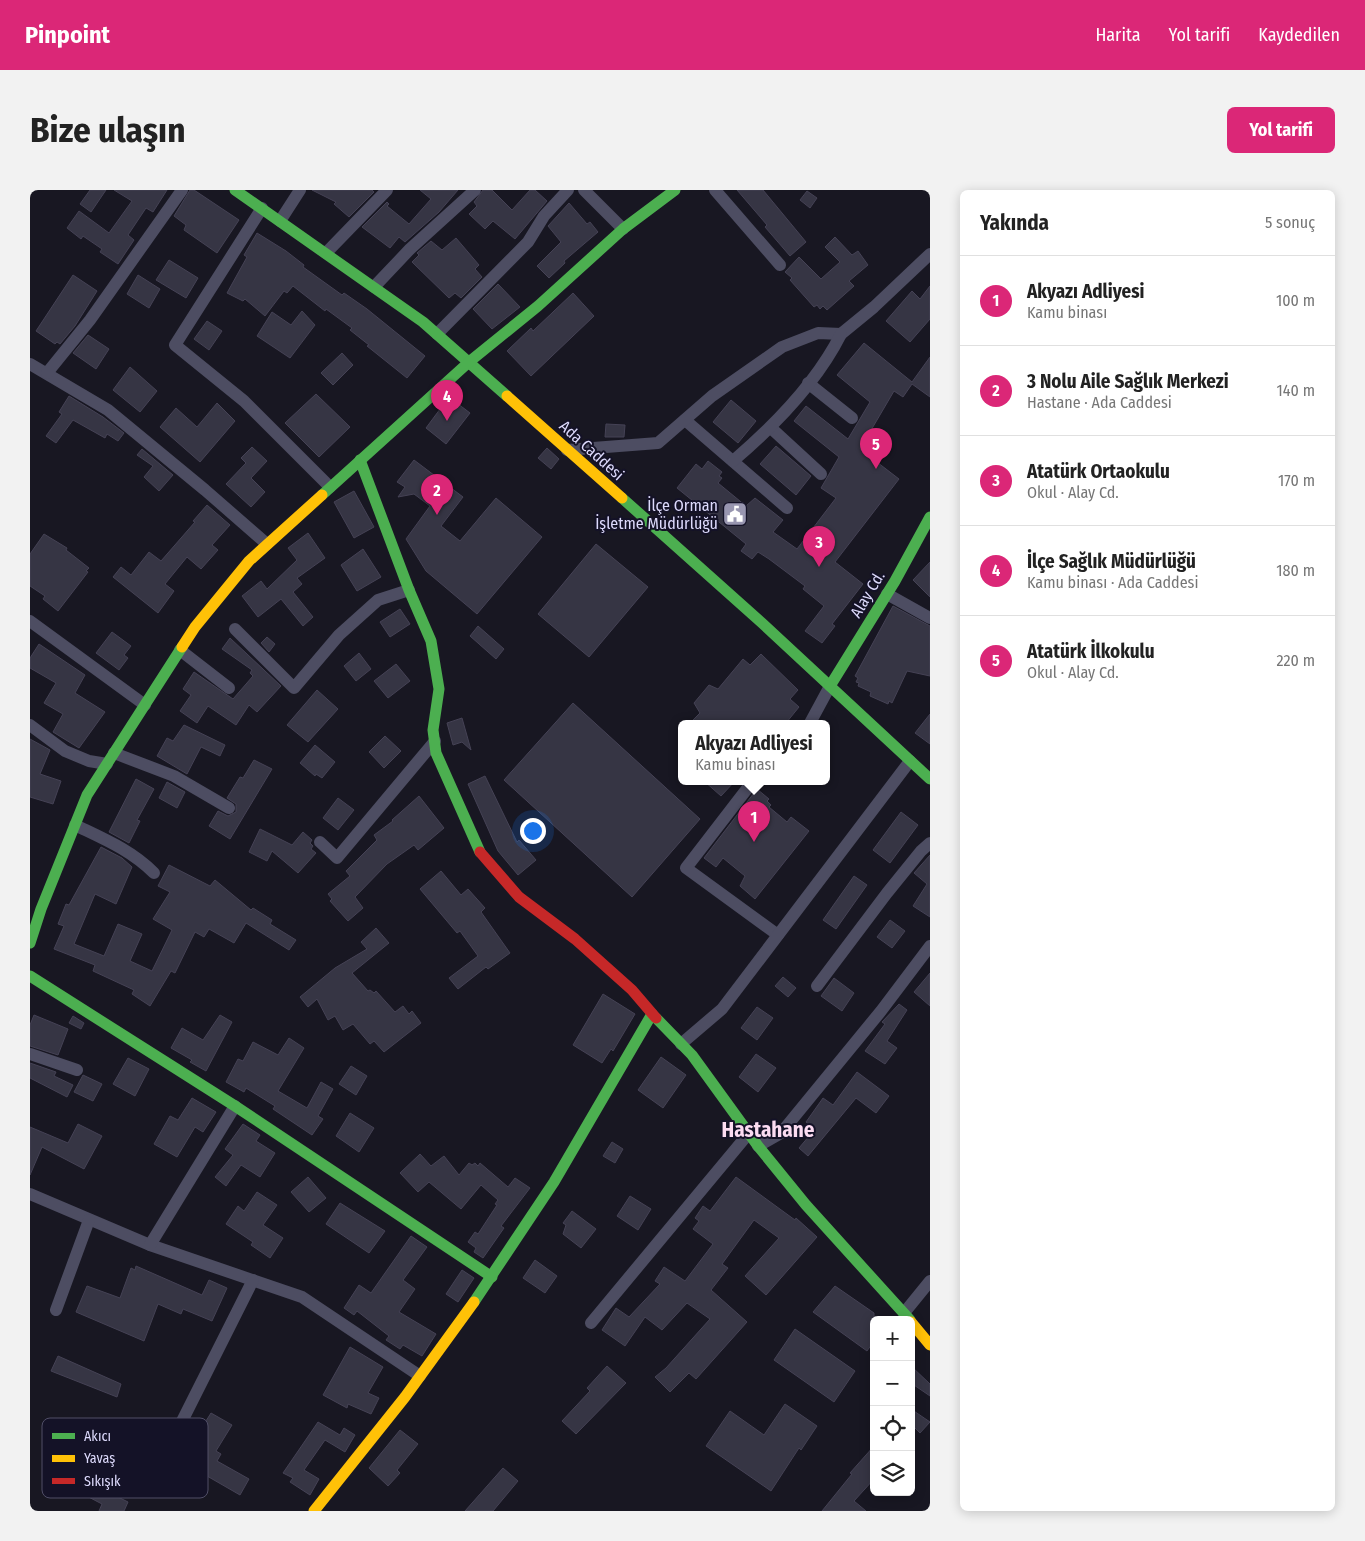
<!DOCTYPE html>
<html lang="tr">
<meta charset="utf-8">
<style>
:root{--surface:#fff;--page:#f2f2f2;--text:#222;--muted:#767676;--line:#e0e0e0;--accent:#db2777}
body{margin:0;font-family:"Fira Sans Condensed",sans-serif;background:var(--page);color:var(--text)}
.controls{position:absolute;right:15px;bottom:15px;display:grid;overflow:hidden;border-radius:8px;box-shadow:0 2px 12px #0003}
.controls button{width:45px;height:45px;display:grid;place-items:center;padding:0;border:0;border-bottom:1px solid var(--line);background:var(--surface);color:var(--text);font:25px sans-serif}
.you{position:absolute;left:502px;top:640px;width:18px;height:18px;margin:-12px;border:4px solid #fff;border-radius:50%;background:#1a73e8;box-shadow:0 0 0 8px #1a73e833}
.badge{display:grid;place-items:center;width:32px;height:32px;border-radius:50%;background:var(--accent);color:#fff;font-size:16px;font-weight:700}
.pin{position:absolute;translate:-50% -41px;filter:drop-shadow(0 1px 2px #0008)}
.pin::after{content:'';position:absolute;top:26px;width:18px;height:15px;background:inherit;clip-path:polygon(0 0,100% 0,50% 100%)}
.popup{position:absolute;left:648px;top:530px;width:152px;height:65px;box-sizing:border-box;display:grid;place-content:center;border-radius:8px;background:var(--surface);filter:drop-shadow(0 1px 4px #0005);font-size:16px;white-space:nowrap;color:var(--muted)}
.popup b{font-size:19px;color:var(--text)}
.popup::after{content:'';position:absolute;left:50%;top:100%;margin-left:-10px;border:10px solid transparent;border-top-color:var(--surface)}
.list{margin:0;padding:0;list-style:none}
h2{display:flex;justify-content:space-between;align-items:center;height:65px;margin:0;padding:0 20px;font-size:21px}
h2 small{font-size:16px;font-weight:400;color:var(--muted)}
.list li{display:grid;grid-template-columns:32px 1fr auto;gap:15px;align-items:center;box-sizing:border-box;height:90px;padding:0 20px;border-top:1px solid var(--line)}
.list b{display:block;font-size:19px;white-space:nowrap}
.list p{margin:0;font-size:16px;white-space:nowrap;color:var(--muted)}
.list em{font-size:16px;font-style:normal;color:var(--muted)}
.icon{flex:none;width:28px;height:28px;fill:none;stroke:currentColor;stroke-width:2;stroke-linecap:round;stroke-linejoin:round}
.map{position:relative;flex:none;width:900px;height:1321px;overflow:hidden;border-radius:8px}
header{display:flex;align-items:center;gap:30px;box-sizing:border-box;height:70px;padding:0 25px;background:var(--accent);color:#fff}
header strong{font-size:24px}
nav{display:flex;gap:28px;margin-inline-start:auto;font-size:18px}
.intro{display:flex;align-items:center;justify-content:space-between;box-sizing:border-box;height:120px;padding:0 30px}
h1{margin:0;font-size:35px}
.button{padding:12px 22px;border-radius:8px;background:var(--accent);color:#fff;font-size:18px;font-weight:700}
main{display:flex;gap:30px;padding:0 30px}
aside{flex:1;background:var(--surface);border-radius:8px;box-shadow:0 2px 12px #0003}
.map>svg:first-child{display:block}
.building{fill:#363544;stroke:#454255}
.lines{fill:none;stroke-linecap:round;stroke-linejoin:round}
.street{stroke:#4d4d62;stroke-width:12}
.fast{stroke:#4caf50;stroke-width:11}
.slow{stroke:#ffc107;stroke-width:11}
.jam{stroke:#c62828;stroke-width:11}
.labels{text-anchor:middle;stroke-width:4;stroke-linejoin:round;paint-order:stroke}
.street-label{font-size:16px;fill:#dddafc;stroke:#141227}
.poi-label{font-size:16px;fill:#dddafc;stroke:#141227;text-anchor:end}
.district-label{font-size:21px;font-weight:bold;fill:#fcdcf2;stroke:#141227}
.key{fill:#141227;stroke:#504e67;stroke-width:1}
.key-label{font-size:14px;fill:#dddafc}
</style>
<header>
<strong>Pinpoint</strong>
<nav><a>Harita</a><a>Yol tarifi</a><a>Kaydedilen</a></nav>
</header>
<div class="intro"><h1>Bize ulaşın</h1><a class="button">Yol tarifi</a></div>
<main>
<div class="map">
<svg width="900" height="1321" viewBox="0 0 900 1321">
<rect width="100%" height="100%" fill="#181722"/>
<g class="building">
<polygon points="60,0 76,0 61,22 50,14"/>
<polygon points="84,0 137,0 123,22 116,18 98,45 104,50 88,74 70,62 72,59 53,46 51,49 37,38 49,21 79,43 102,11"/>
<polygon points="160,0 164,0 209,30 187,63 154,40 156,35 144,26"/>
<polygon points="282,0 342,0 344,2 319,27 304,14 306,12"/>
<polygon points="390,0 428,0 409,22 375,52 369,47 360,58 332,37 357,12 359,14 357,16 379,34 401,9"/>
<polygon points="453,0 462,0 482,20 500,0 505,0 517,11 485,49 463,31 455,39 439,24 447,16 444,12"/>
<polygon points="707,0 733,0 776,52 760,66 735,37 737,35"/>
<polygon points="777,1 787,8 780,18 770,10"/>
<polygon points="539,13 557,34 560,32 568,42 534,71 535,73 519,88 507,76 531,52 518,36"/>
<polygon points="227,43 256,61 274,75 273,77 312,105 314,103 337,119 395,166 377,188 337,156 339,155 320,140 322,138 296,119 295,121 263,96 257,103 254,101 235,126 215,109 213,111 197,103 217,67 214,65"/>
<polygon points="805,47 822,65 828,61 838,75 819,91 824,96 797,120 793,116 790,119 787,115 784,117 760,90 762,88 755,82 769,67 791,89 810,72 795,57"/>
<polygon points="426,48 449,75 445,79 452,87 431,108 425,103 419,108 382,72 389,65 387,63 401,51 412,60"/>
<polygon points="139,70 168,88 156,108 126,90"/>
<polygon points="43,85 67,101 45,136 30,154 27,152 25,154 6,141"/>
<polygon points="108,85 130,99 119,118 97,104"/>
<polygon points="468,94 490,117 462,139 443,119"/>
<polygon points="900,96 900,129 880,152 856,131 882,101 890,109"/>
<polygon points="543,103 564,126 501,186 477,161 501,138 503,141"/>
<polygon points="272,121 285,135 260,168 227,146 242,122 261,135"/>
<polygon points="177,131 192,141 179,160 164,149"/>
<polygon points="58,145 79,159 66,179 43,163"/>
<polygon points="834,153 882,192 900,167 900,207 882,194 873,207 864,201 830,259 869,289 805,372 833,394 802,434 805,436 792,453 775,441 794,416 773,399 775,396 739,369 728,362 722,369 711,361 716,354 647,298 666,274 672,279 678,271 692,282 689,286 692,288 688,293 716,316 725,308 753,330 743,342 767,359 806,308 791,298 809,267 764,231 776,216 818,249 840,212 807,185"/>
<polygon points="312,163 323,175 303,195 291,183"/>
<polygon points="100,177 127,201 110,222 83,200"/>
<polygon points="286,204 320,237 289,267 255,233"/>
<polygon points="39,206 73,227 94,243 88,251 77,244 75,248 43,230 26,253 16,246 32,224 29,222"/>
<polygon points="419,207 440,223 416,254 396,238"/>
<polygon points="701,210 726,231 708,253 683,232"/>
<polygon points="187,213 205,231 170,272 130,237 146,218 167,237"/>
<polygon points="576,234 595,235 594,247 575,247"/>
<polygon points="746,256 781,286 766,305 730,274"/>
<polygon points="222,257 237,271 221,288 235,302 221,317 196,294 216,273 211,268"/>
<polygon points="517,258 529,269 521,279 508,268"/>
<polygon points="112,259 143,285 129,301 114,287 123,276 107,265"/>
<polygon points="384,270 433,307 411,336 430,351 466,308 512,347 447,424 396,381 376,349 400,316 384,304 368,307 375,297 367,292"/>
<polygon points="324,301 344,337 324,348 304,312"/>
<polygon points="177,315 200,335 182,355 188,360 171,379 157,367 135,394 144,401 128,423 83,387 91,377 101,385 119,362 131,371 165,332 163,331"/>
<polygon points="278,343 295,368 267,388 272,394 263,402 283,427 273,436 251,409 228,427 212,406 231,391 237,399 267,370 258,358"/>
<polygon points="14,344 37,358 36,360 59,378 56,381 58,382 28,421 13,409 15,406 0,396 0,364"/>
<polygon points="566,354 618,397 559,467 508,424"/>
<polygon points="333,359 351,387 327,401 311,375"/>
<polygon points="900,372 900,407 883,390"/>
<polygon points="863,416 900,436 900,486 877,481 862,513 859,511 858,514 840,506 841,502 828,496 829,493 826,492 828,488 825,486"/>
<polygon points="370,419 380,434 360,447 350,432"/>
<polygon points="448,436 474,459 466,469 440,446"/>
<polygon points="82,442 101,456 94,465 98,468 89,480 66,463"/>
<polygon points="237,447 245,454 239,462 231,453"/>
<polygon points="200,448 251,496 227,522 219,515 206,535 178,516 167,533 150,521 161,505 153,499 164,482 203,509 223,486 220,483 222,480 192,459"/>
<polygon points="9,454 55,485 45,503 75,522 49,558 23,542 33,524 14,513 26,493 0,478 0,468"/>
<polygon points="329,463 341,479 326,491 314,476"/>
<polygon points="731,464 768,500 760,509 769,517 756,533 660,533 670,523 664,513 679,495 688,499 713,469 720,475"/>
<polygon points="366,474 380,491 358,508 344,491"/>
<polygon points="287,500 308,519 278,552 257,535"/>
<polygon points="543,513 670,629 602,707 474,590"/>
<polygon points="900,524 900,554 885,543"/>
<polygon points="432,528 441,560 432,552 423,555 417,533"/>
<polygon points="154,535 195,555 190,566 171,557 157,584 127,566 137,548 143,551"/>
<polygon points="355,546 371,561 354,578 339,562"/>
<polygon points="0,549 20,560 10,584 31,591 23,614 0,607"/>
<polygon points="285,555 305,572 292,588 286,584 285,586 270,573"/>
<polygon points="224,570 242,579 200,649 179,636 188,621 198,626 206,622 206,614 197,608 210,587 213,588"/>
<polygon points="455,586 487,652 489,650 506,670 488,685 468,661 438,594"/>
<polygon points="106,589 124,599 107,630 110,631 99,653 79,642"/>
<polygon points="674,591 705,591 691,606"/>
<polygon points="137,592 155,602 147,618 129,608"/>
<polygon points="727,599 739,609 737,611 741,615 739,617 757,632 761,627 779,641 725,709 710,696 715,686 693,668 686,677 674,668"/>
<polygon points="389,606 414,638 388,660 384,655 357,674 325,707 333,718 318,731 300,711 302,709 298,704 320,686 316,681 347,650 344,645 363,631 362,630"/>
<polygon points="308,608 324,620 308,640 293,628"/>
<polygon points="871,622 888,635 860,673 843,660"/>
<polygon points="230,639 262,655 273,642 282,650 280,653 283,656 281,659 286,663 268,683 242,661 237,671 219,662"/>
<polygon points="71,657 92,668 102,677 86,714 65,704 44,754 74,766 88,734 112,744 100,771 122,781 142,740 123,729 140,702 128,696 139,675 180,696 185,690 221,720 223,718 242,730 240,734 266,750 259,760 216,733 204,753 179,739 174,747 165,742 145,783 141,781 120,816 102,804 104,800 63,781 65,775 24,759 34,736 28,734 36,714 39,715"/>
<polygon points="900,665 900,727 883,716 897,694 884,683"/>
<polygon points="411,681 431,705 438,699 455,718 451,722 480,763 458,779 456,777 428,799 419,788 448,766 430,741 427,743 390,699"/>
<polygon points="824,686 837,695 806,739 793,730"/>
<polygon points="860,730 875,741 862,758 847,747"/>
<polygon points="346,738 359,753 322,783 338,801 340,800 344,803 346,801 365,822 373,816 379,824 382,821 391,833 354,862 344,851 340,854 323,834 313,840 305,826 298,830 287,809 278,817 270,807 305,778 337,759 331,752"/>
<polygon points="900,783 900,816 884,802"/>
<polygon points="753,787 766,798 758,807 745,796"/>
<polygon points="804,788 824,803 812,821 791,806"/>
<polygon points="573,804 605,824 583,861 581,859 572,873 543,855"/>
<polygon points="869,814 877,820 857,851 867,858 855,874 835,861 855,834 852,832"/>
<polygon points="727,817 743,828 727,850 711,838"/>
<polygon points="4,825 38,839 28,865 0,856 0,835"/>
<polygon points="190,825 202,832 176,881 160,872 162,870 141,858 152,838 173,850"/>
<polygon points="43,826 54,833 51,839 39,833"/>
<polygon points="259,848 274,858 248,901 277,918 291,892 303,899 288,926 293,929 282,945 243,919 245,916 216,898 214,902 196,892 208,869 213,871 223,852 248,865"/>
<polygon points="726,864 746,878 728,902 709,887"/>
<polygon points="631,867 656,885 633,918 608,900"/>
<polygon points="98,868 119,879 105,906 83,894"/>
<polygon points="0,873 26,882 24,886 43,895 37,907 0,888"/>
<polygon points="321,876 337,886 326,905 309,894"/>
<polygon points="827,882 859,906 846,923 826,908 778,966 769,958 785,939 776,932 793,908 803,915"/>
<polygon points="53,885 72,894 63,911 44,902"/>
<polygon points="162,908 186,922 173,942 165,937 147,967 124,954 140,926 148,930"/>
<polygon points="320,923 344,938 329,962 306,946"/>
<polygon points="48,934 72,946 54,979 12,957 0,985 0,937 38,953"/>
<polygon points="213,934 230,945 226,951 245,963 230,987 211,975 196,996 185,987 203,965 195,959"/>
<polygon points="582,952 593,959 585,973 573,966"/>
<polygon points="390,964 401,976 414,966 429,985 439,973 442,975 445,973 448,976 450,973 478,997 485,988 500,998 471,1036 474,1038 453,1068 444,1062 446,1058 438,1052 445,1042 448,1044 467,1015 465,1014 468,1010 451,995 431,1019 399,992 388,1002 370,983"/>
<polygon points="278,987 296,1008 279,1022 261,1002"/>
<polygon points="706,987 765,1030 766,1028 787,1047 736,1105 715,1086 749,1048 724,1030 692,1074 698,1078 681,1100 717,1132 666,1189 659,1183 640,1202 625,1187 636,1178 680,1129 657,1113 632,1140 615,1127 595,1156 572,1140 586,1118 599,1127 630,1094 625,1091 634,1077 655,1091 683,1054 663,1039 669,1031 665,1028 673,1016 680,1021"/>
<polygon points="227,1002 247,1015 233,1035 253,1048 240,1068 221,1055 223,1052 196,1034 208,1016 214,1021"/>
<polygon points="600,1006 621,1019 608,1040 587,1026"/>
<polygon points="310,1013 355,1041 339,1063 296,1034"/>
<polygon points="542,1021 566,1039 551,1058 533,1044 536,1035 533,1033"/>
<polygon points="381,1046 397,1057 373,1090 385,1099 369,1122 406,1144 392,1166 373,1155 370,1159 356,1150 359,1146 327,1121 324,1125 314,1118 329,1095 341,1103"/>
<polygon points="505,1070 527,1086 515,1103 493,1088"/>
<polygon points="106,1076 172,1105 179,1090 197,1098 182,1131 153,1119 151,1124 128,1114 114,1151 46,1122 57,1096 90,1108 101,1078 105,1080"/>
<polygon points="432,1080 444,1088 428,1112 416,1104"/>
<polygon points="805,1096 844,1123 844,1151 837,1161 783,1122"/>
<polygon points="765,1139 825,1181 804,1212 744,1170"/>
<polygon points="320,1157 353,1177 338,1203 349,1208 341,1224 318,1214 317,1218 293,1205"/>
<polygon points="28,1166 91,1194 87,1207 21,1181"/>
<polygon points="577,1176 596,1193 546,1244 532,1231 560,1201 557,1198"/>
<polygon points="881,1176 900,1194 900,1206 881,1193"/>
<polygon points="755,1214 787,1236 771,1260 769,1258 741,1301 676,1256 700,1221 734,1245"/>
<polygon points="881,1219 900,1232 890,1243 881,1234"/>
<polygon points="181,1223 202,1235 186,1261 191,1264 187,1271 219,1289 210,1305 151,1271"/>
<polygon points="68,1231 82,1235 81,1240 107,1255 105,1257 110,1259 97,1281 94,1279 80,1303 98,1312 94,1321 69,1321 72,1314 28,1291 34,1280 49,1288 54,1278 65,1284 78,1261 61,1256"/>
<polygon points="288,1232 310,1245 314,1238 325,1245 315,1262 295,1250 274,1280 289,1289 280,1305 260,1292 263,1288 253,1283"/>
<polygon points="370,1240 388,1254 367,1280 370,1283 358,1296 339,1278"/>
<polygon points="844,1256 844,1289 824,1311 836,1321 792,1321 822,1284 820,1283"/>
<polygon points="473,1278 488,1291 463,1321 435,1321"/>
</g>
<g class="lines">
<g class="street">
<polyline points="554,0 593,39"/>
<polyline points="685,0 750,75"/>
<polyline points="232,18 145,155 214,211 300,297"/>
<polyline points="250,31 270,0"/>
<polyline points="296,63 357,0"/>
<polyline points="344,97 380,59 445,0"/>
<polyline points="407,144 498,52 514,26 538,0"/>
<polyline points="0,174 78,220 175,300 237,354"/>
<polyline points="17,183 60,130 152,0"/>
<polyline points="778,193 822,228"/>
<polyline points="655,230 757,318"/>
<polyline points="741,238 791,284"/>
<polyline points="537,260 628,253 682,206 752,157 788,143 811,144 844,117 900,64"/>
<path d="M703,271c41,-35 83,-77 108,-127"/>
<polyline points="857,404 900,428"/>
<polyline points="0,431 115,515"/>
<polyline points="205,439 264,498 309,445 348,410 379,400"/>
<polyline points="150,460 199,498"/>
<polyline points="780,533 800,496"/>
<polyline points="0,535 35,561 59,571 77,574"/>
<polyline points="84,563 144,586 199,618"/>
<polyline points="723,591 656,678 748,745"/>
<path d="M45,635c29,14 56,25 79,48"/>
<polyline points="290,652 307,668 405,551"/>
<polyline points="787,796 857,703 891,661 900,653"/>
<polyline points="651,854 692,819 880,571"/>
<polyline points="0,864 47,880"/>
<polyline points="728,956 751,943 851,821 900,756"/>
<polyline points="0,1004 120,1055 272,1107 390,1186"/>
<polyline points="120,1055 205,916"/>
<polyline points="26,1120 59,1030"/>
<polyline points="874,1123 900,1091"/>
<polyline points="561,1133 719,943"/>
<polyline points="126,1283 223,1090"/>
</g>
<g class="fast">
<polyline points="205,0 393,132 477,206"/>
<polyline points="330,270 379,400 401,451 409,499 403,540 406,563 450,662"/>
<polyline points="292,305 439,172 508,116 593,39 645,0"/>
<polyline points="592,308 732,433 900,589"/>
<polyline points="800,496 865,391 900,327"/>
<polyline points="0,753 11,719 57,605 152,457"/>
<polyline points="0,786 205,916 462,1087"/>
<polyline points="626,828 662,865 728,956 776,1015 880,1130"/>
<polyline points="444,1112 524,992 622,824"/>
</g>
<g class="slow">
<polyline points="477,206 592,308"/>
<polyline points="152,457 165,437 219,371 292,305"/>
<polyline points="881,1132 900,1155"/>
<polyline points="284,1321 375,1207 444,1112"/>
</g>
<polyline class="jam" points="450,662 489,707 545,749 602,800 626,828"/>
</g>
<defs>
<symbol id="civic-square" viewBox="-11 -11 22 22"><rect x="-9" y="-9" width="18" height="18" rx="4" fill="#9896b0" stroke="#141227"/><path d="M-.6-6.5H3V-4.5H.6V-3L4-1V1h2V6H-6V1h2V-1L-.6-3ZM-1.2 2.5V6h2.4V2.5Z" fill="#fff"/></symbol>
</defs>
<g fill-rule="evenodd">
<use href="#civic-square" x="691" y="310" width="28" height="28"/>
</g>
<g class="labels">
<g class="street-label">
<text transform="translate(562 260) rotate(42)" y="6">Ada Caddesi</text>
<text transform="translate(837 404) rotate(-59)" y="6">Alay Cd.</text>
</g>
<g class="poi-label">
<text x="688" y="321">İlçe Orman<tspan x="688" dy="18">İşletme Müdürlüğü</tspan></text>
</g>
<g class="district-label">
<text x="738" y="947">Hastahane</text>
</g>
</g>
<rect x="12" y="1228" width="166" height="80" rx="8" class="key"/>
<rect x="22" y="1243" width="23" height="6" fill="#4caf50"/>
<rect x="22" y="1265" width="23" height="7" fill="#ffc107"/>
<rect x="22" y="1288" width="23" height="6" fill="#c62828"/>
<g class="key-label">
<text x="54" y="1251">Akıcı</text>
<text x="54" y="1273">Yavaş</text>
<text x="54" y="1296">Sıkışık</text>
</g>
</svg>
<div class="controls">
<button>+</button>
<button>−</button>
<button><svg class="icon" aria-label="locate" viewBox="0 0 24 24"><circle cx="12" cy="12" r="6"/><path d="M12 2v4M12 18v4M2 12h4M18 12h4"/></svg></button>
<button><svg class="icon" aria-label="layers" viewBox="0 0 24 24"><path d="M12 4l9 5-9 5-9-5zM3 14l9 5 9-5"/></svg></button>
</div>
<div class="you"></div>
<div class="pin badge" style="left:724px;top:652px">1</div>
<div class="popup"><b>Akyazı Adliyesi</b>Kamu binası</div>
<div class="pin badge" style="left:407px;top:325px">2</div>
<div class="pin badge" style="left:789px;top:377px">3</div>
<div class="pin badge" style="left:417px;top:231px">4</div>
<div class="pin badge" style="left:846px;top:279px">5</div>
</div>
<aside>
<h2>Yakında<small>5 sonuç</small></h2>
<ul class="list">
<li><span class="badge">1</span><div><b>Akyazı Adliyesi</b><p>Kamu binası</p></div><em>100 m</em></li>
<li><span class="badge">2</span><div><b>3 Nolu Aile Sağlık Merkezi</b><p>Hastane · Ada Caddesi</p></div><em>140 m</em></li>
<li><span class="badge">3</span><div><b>Atatürk Ortaokulu</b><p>Okul · Alay Cd.</p></div><em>170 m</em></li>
<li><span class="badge">4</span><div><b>İlçe Sağlık Müdürlüğü</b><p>Kamu binası · Ada Caddesi</p></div><em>180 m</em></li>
<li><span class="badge">5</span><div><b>Atatürk İlkokulu</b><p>Okul · Alay Cd.</p></div><em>220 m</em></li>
</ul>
</aside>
</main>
